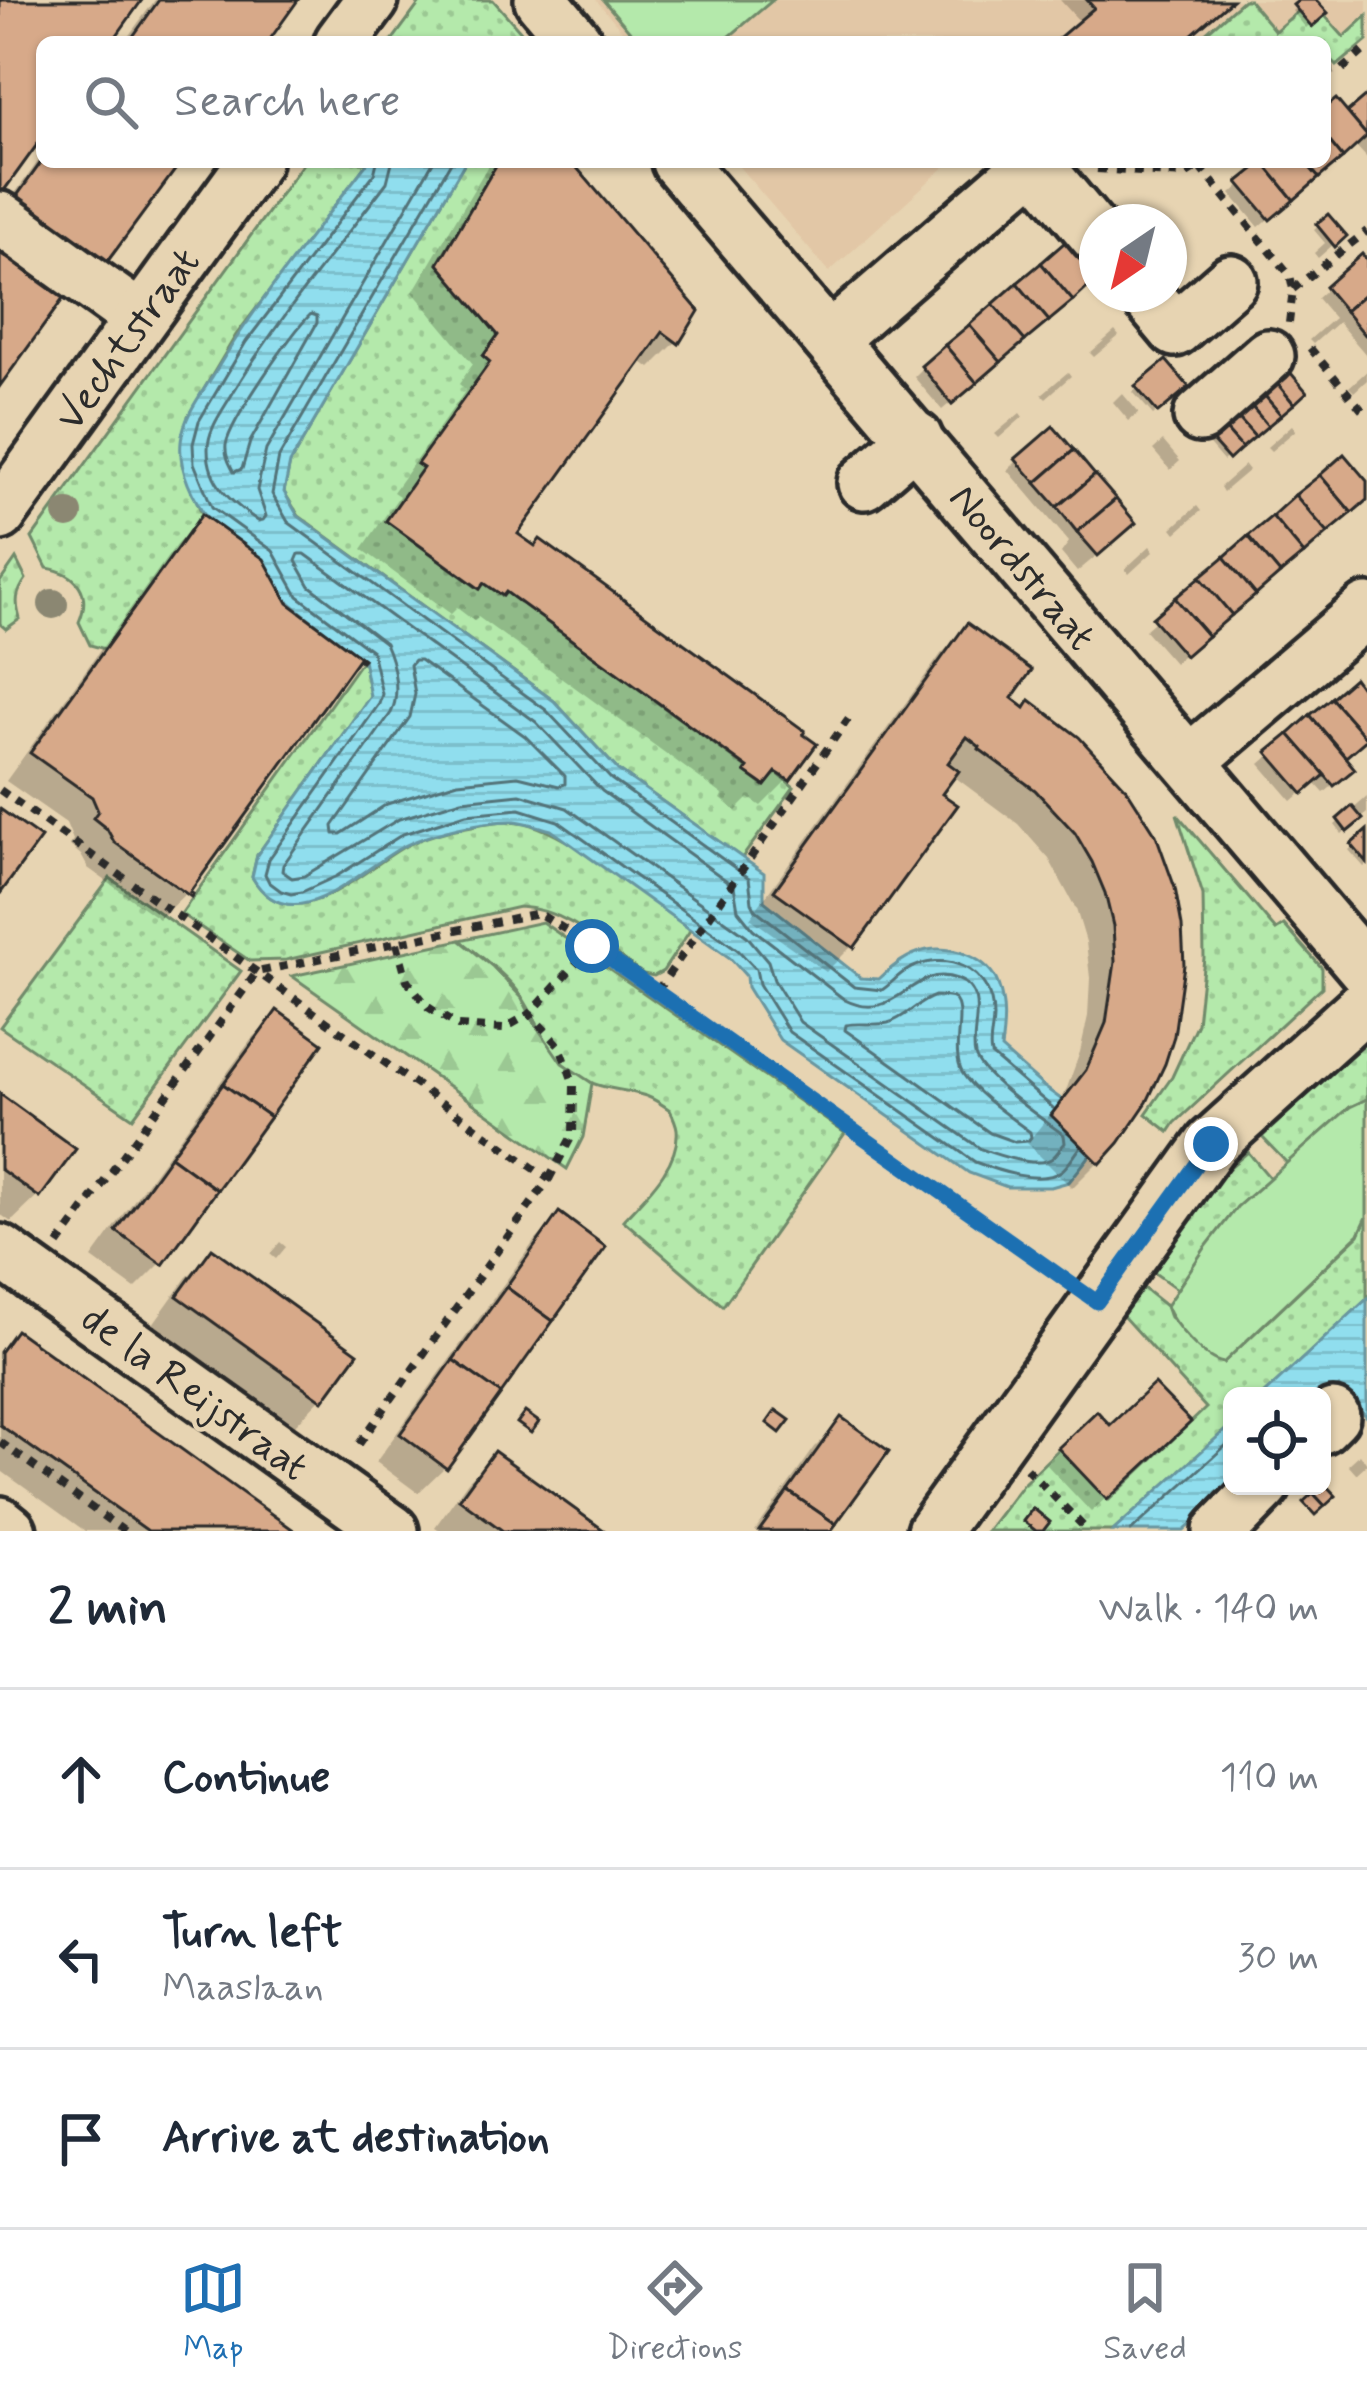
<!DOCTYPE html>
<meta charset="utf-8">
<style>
:root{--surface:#fff;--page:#f2f2f3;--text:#1f2937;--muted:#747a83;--line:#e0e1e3;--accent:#1f6fb2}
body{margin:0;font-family:Mynerve,sans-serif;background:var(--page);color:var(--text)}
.controls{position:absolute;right:36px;bottom:36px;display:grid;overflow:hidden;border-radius:18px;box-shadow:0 3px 9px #0004}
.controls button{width:108px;height:108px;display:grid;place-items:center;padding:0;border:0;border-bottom:3px solid var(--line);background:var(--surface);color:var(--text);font:60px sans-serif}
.compass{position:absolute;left:1079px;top:204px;width:108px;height:108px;border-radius:50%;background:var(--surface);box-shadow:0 3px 9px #0004;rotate:215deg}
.stop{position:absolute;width:36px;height:36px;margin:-27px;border:9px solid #1f6fb2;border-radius:50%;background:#fff}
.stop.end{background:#1f6fb2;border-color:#fff;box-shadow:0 3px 12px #0008}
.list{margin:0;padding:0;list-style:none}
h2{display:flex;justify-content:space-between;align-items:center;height:156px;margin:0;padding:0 48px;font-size:51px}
h2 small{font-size:39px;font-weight:400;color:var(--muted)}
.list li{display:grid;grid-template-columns:78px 1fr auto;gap:36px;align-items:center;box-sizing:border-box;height:180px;padding:0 48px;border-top:3px solid var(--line)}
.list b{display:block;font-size:45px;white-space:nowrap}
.list p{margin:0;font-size:39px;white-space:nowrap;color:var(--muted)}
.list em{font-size:39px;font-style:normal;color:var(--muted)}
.icon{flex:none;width:66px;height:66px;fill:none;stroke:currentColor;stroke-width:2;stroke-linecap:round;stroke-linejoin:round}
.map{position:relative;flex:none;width:1367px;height:1531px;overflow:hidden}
.search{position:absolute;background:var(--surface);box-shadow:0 3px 9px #0004;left:36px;right:36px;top:36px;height:132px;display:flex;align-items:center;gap:30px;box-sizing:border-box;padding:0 42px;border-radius:18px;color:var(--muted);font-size:45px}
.sheet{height:696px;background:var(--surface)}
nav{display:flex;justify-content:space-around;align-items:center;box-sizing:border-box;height:168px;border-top:3px solid var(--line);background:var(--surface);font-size:33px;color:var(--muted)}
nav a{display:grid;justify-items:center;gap:6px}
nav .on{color:var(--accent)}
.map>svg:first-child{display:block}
.built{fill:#e2c7a6}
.grass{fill:url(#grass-dots);stroke:#708a6b;stroke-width:3}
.forest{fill:url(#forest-firs);stroke:#708a6b;stroke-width:3}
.park{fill:#b4e9ab;stroke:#708a6b;stroke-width:3}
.water{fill:url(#water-rules);stroke:#6896a0;stroke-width:3}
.shadow{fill:#0003}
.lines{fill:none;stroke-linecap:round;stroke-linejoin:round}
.shore{stroke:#537379;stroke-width:3}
.building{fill:#d7a989;stroke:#2b2b2b;stroke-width:3}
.minor-casing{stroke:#2b2b2b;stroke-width:60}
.path{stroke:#2b2b2b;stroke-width:8;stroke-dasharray:9 9;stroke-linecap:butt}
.minor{stroke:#e7d4b2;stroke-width:51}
.tree{fill:#8b8772}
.route{stroke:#1f6fb2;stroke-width:15}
.labels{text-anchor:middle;stroke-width:9;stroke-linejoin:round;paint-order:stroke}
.street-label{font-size:42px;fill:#2b2b2b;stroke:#e7d4b2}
</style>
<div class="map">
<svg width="1367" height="1531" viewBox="0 0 1367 1531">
<defs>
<pattern id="grass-dots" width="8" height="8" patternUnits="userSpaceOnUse" patternTransform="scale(3)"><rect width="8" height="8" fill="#b4e9ab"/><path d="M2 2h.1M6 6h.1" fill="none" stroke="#9bc893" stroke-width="1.8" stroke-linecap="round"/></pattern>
<pattern id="forest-firs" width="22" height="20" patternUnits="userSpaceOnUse" patternTransform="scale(3)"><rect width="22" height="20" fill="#b4e9ab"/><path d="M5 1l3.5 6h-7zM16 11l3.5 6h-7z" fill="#9bc893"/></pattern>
<pattern id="water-rules" width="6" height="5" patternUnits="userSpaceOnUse" patternTransform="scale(3)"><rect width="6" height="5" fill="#90deee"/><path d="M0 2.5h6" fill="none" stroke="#7cbfcc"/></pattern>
</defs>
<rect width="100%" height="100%" fill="#e7d4b2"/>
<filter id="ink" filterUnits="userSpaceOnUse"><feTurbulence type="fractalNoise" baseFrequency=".00833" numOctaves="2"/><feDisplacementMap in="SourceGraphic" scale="24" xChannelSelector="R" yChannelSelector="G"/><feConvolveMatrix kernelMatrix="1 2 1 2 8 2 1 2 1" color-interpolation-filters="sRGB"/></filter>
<g filter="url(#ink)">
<g class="built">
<polygon points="596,0 1367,0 1367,30 1351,46 1325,56 1325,42 632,42"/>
<polygon points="735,162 950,162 829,272"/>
</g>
<g class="grass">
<polygon points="422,0 493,0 530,42 391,42"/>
<polygon points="1243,0 1249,0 1275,31 1311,0 1344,37 1367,16 1367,41 1337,66 1325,54 1325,42 1195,42"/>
<path d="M304,162h64l-132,173 -48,81 -6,48 20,50 -97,135 -15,-4 -11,-23c13,-30 -2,-49 -32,-54l-15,-30z"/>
<polygon points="465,162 498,162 438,263 498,335 483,356 490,362 418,463 423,468 386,521 479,589 484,583 502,596 506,592 747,768 745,772 764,786 776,772 794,787 742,858 618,770 554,701 299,516 284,492 290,463"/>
<path d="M16,559l10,20c-10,14 -11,23 -6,40l-14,10 -6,-5v-42z"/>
<path d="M363,659l7,37 -113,159 -5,22c39,66 107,-4 150,-29 19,-11 49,-19 70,-22 14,-3 33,-6 47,-4 44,5 132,79 172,107l-28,42 -9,5 -11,-2c-39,-28 -75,-65 -124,-67l-233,53 -36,1 -69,-47z"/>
<polygon points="1177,814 1276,930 1284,925 1322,968 1322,987 1175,1123 1169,1132 1146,1114 1172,1077 1197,1023 1204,958 1203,895"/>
<polygon points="110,878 241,971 133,1118 0,1027"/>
<path d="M542,922l303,211 -122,173 -100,-86c22,-24 57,-55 54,-91 -1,-7 -4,-13 -7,-19 -7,-5 -16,-11 -24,-14 -31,-10 -50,-4 -78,-28 -22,-18 -30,-48 -46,-71 -15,-22 -41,-40 -62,-57z"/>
<polygon points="1367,1044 1367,1099 1350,1107 1287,1163 1262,1137 1358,1048"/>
<polygon points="1248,1152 1270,1178 1237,1207 1177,1289 1153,1272 1226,1170"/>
<polygon points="1367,1217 1367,1299 1262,1396 1232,1396 1232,1424 1113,1531 987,1531 1022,1485 1059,1449 1109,1500 1206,1408 1122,1315 1142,1287 1166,1306 1170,1317 1223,1363 1359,1235"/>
</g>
<polygon class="forest" points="460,940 492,966 522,998 535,1024 562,1063 592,1083 583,1137 567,1169 292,976"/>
<g class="park">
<polygon points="603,0 773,0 723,42 639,42"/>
<path d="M1367,1099v118l-8,17 -136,129c-20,-4 -50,-39 -57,-57l39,-58 32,-41 113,-100z"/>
</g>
<g class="water">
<path d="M368,162h97l-175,301 -6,29 14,24 256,185 64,69 146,103v28l97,77 18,1c14,-13 29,-25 48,-29 26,-4 61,7 71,34 8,22 6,42 3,65l42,37 52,38 4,14 -11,20 -19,24 -18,5h-44l-38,-14 -189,-133 -33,-53 -1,-11 -16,-18 -179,-128c-11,-3 -24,-8 -36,-9 -31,-1 -83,11 -111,25 -44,23 -112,99 -152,31l5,-22 113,-159 -7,-37c-57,-42 -190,-137 -182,-217 2,-24 18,-45 31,-65 45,-76 103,-145 156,-215z"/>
<polygon points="1367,1299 1367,1417 1339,1387 1322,1402 1322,1396 1262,1396"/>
<polygon points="1232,1424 1232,1486 1184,1531 1113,1531"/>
</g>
<g class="shadow">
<polygon points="155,0 295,0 264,42 124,42"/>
<polygon points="1060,0 1229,0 1181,42 1059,42 1081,23"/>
<polygon points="1304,0 1312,0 1323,13 1306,28 1292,11"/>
<polygon points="1367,99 1367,158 1355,145 1259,227 1231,194 1266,162 1325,162 1325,112 1346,117"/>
<polygon points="42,156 42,162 177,162 0,214"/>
<polygon points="490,162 568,162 676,342 650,368 639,360 513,534 813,745 787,780 761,806 749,798 736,811 721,799 723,795 478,617 474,621 457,608 451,614 362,549 399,496 393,492 466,390 459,384 473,364 413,292"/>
<polygon points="1328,218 1343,236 1318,258 1314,253 1325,243 1314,230"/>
<polygon points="1367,264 1367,356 1338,322 1313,344 1309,340 1334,318 1317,298 1327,289"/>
<polygon points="1084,289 942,410 914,377 923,368"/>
<polygon points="1115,331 1119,336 1094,357 1090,353"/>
<polygon points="1166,364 1185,387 1153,415 1133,392"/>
<polygon points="1367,371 1367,380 1354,392 1349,387"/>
<polygon points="1068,372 1071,376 1046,398 1042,394"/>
<polygon points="1303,392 1223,461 1205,440"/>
<polygon points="1122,393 1139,413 1129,421 1113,402"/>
<polygon points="1020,413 1023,417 999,438 995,434"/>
<polygon points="1292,425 1296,430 1271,451 1267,447"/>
<polygon points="1163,441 1180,461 1170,470 1153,450"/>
<polygon points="1343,458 1367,486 1367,497 1174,663 1145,630"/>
<polygon points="1017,461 1113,542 1077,572 1061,553 1069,542 1008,470"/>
<polygon points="1245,465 1249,470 1223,492 1220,487"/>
<polygon points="1197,506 1201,511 1176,533 1172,528"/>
<polygon points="202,518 186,893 159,919 88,868 81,855 69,845 73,840 66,823 6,781 176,545"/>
<polygon points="1150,546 1154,551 1129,574 1125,569"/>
<polygon points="968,627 1007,699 1124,790 1138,1112 1098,1162 1072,1188 1027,1143 1053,1111 1067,1088 1080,1052 1088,1016 1090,978 1086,942 1076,909 1049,859 1018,824 952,775 852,946 826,972 750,918 941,654"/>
<polygon points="1354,682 1365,695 1367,694 1367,737 1342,758 1342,778 1324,793 1314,782 1292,801 1260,764"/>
<polygon points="1367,797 1367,813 1342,834 1335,825"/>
<polygon points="1367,834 1367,865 1364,867 1349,850"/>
<polygon points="277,1014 161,1263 135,1289 92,1258 251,1040"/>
<polygon points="0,1098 38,1196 11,1222 0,1214"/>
<polygon points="560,1216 445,1467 418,1493 376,1462 533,1243"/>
<polygon points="280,1242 286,1247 276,1259 270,1254"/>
<polygon points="212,1252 353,1354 320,1399 294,1426 153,1324 186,1278"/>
<polygon points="16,1334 290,1531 85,1531 0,1470 0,1350"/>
<polygon points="1097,1415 1110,1430 1186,1422 1091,1512 1046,1464"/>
<polygon points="842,1421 884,1451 827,1531 755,1531 815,1447"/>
<polygon points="1360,1454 1367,1464 1356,1474 1348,1465"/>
<polygon points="495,1455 600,1531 441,1531 435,1527 468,1481"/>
</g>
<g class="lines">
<g class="shore">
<path d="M377,162l-3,12 -128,168 -47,79 -6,23 1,19 18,44 61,44 25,45 74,55 10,43 -3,10 -110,155 -4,15 4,8 12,9 10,3 11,-2 35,-16 66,-42 63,-20 54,-5 38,12 180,129 18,19 3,15 30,48 186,130c20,8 66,24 86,9 7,-5 14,-17 19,-23"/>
<path d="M392,162l-5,20c-52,69 -108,135 -153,209 -10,18 -26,37 -26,58 0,35 24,54 50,72l5,-1 3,-4 -9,-26 9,-40 167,-288"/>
<path d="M451,162l-172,295 -7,37 16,28 258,188 65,69 138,99 3,24 4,8 98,77 28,3c8,-5 14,-13 22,-18 41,-25 89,-4 89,45 0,14 -5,25 -2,38l62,53"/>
<path d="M311,314l6,2v7l-67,119 -8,27 -8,3c-5,-9 -9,-17 -8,-27 4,-24 67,-114 85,-131z"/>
<path d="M299,554h6l231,168 66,69 132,95 4,24 15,19 92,71c52,26 66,-38 112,-21 34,13 12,52 18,76 5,22 69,65 89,80l1,8c-5,5 -8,12 -14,16 -17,9 -53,-4 -70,-10l-181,-127 -26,-42 -6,-19 -21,-25 -180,-128 -47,-14 -58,6 -63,19 -95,57 -12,2 -10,-7 1,-6 108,-152c10,-20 3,-50 -6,-70l-75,-57 -14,-25z"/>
<polygon points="414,660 420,660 525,736 565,776 565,784 559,786 518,776 458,782 387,804 341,834 334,834 333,826 410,717 415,694 410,665"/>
<path d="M935,996c4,0 15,0 19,3 13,12 -5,52 9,75 14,21 47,43 67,58l1,5 -3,4 -13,1 -25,-9 -145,-103 1,-5c13,-3 28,1 42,-2 18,-5 29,-21 47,-27z"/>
<polyline points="1131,1531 1232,1440"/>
</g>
</g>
<g class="building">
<polygon points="0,0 142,0 112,42 42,42 42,138 0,196"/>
<polygon points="159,0 298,0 268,42 129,42"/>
<polygon points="1087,0 1232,0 1183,42 1054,42 1094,8"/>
<polygon points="1299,0 1316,0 1328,13 1312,27 1293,5"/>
<polygon points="1367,95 1367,136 1347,112"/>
<polygon points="1336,99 1367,136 1343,158 1325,136 1325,108"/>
<polygon points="1325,136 1343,158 1319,178 1305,162 1325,162"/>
<polygon points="42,161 181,162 102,269 11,204"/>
<polygon points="498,162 572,162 699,311 679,344 663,332 518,534 535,546 540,539 805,731 803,734 817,744 790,781 776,772 765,786 745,772 748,768 506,592 503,596 484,583 480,589 386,521 423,468 417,464 490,362 483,356 498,335 438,264"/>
<polygon points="1263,162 1294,200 1270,220 1238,182"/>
<polygon points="1263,162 1305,162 1319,178 1294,200"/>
<polygon points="1328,214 1347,236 1335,247 1316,224"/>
<polygon points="1065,242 1097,279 1073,301 1041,263"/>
<polygon points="0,247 66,295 0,386"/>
<polygon points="1362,254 1367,260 1367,292 1345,311 1325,287"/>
<polygon points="1041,263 1073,301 1049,321 1017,283"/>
<polygon points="1017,283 1049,321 1025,341 993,304"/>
<polygon points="1367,292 1367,334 1365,335 1345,311"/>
<polygon points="993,304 1025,341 1001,362 969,325"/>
<polygon points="969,325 1001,362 977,383 945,345"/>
<polygon points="945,345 977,383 952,404 921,366"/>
<polygon points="1166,360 1189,387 1158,413 1135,386"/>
<polygon points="1285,366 1307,392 1294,404 1272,377"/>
<polygon points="1272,377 1294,404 1281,415 1259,389"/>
<polygon points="1259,389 1281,415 1268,426 1246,400"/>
<polygon points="1246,400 1268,426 1255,437 1232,411"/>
<polygon points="1232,411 1255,437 1242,448 1219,422"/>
<polygon points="1219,422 1242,448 1229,460 1206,434"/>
<polygon points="1053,426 1074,450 1036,483 1015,459"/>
<polygon points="1074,450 1095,475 1057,507 1036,483"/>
<polygon points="1344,454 1367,481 1367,500 1352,513 1320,475"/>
<polygon points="1095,475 1116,499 1077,532 1057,507"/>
<polygon points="1320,475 1352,513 1328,533 1295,495"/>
<polygon points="1295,495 1328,533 1304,554 1272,516"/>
<polygon points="1116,499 1136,523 1098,556 1077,532"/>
<polygon points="202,514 264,559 288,603 363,659 361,661 358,659 190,892 193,894 191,897 114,842 107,829 93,818 98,811 92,797 30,753"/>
<polygon points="1272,516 1304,554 1280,574 1248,536"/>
<polygon points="1248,536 1280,574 1256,595 1224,557"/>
<polygon points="1224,557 1256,595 1232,615 1200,577"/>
<polygon points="1200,577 1232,615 1208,636 1175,598"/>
<polygon points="1175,598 1208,636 1185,656 1152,618"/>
<polygon points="967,623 1032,670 1012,698 1025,708 1030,700 1079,737 1126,788 1156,835 1175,888 1182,926 1184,965 1174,1036 1165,1064 1147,1102 1119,1143 1100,1164 1051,1115 1086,1070 1106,1023 1115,962 1113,926 1105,893 1092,862 1075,833 1035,790 979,749 980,747 967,737 948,763 959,771 942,794 958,805 854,948 774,891"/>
<polygon points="1354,678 1367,696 1367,739 1331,698"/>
<polygon points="1331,698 1367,739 1346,757 1310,715"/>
<polygon points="1310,715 1355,769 1334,786 1289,734"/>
<polygon points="1289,734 1325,775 1303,794 1267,752"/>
<polygon points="1352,806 1363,819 1347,832 1337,819"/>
<polygon points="0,809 41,838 0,894"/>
<polygon points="1367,830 1367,863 1351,844"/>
<polygon points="277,1010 323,1043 270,1117 223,1084"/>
<polygon points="223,1084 270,1117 217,1190 170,1156"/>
<polygon points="0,1094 76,1149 40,1198 0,1169"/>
<polygon points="170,1156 217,1190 163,1265 116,1231"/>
<polygon points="559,1212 606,1247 553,1321 506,1287"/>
<polygon points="212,1248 358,1353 323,1401 177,1296"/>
<polygon points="506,1287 553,1321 501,1394 453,1360"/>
<polygon points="16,1330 295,1531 148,1531 0,1425 0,1352"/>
<polygon points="453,1360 501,1394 447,1469 400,1434"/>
<polygon points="1154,1384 1191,1422 1107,1500 1058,1448 1097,1411 1110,1425"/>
<polygon points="776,1410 790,1420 780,1433 767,1423"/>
<polygon points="525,1412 539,1422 531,1433 517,1423"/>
<polygon points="841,1417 889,1451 836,1524 788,1491"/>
<polygon points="494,1451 605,1531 503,1531 459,1499"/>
<polygon points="1324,1483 1336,1496 1325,1506 1313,1493"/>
<polygon points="788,1491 836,1524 831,1531 759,1531"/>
<polygon points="1313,1493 1325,1506 1315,1515 1303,1502"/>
<polygon points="1033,1508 1050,1522 1043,1531 1036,1531 1023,1521"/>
</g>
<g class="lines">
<defs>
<g id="minor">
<polyline points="541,0 576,42"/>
<polyline points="341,42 372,0"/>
<polyline points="678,162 1367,971"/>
<polyline points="0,218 139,318"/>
<polyline points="1145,294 1175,330 1231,281"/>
<polyline points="830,339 1034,162 1097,237"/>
<polyline points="1200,416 1268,356"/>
<polyline points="864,483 916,438"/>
<polyline points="0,514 254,162"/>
<polyline points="1190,761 1367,610"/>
<polyline points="0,1251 392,1531"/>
<polyline points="1322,1427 1333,1416"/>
<polyline points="0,1523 10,1531"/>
<polyline points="933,1531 1211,1144 1367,1003"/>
<polyline points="1220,1531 1264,1486"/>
</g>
</defs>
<use href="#minor" class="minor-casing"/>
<g class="path">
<polyline points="1325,71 1342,70 1367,48"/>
<polyline points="1200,167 1290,275 1293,289 1289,323"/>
<polyline points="1097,169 1185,175 1206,162"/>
<polyline points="1293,289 1367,231"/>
<polyline points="1310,348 1367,416"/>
<polyline points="0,790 549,1179 354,1451"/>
<polyline points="397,943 407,980 428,1007 458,1026 503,1029 530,1014"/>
<polyline points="657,991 848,719"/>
<polyline points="549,1179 573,1134 574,1085 560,1046 530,1014 592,946"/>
<polyline points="58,1245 257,972 538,913 592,946 1061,1277"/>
<polyline points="0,1442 124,1531"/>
<polyline points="1026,1468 1088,1531"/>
</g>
<use href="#minor" class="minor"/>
</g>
<g class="tree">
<circle cx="68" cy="514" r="15"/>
<circle cx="53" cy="604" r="15"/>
</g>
</g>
<g class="lines" filter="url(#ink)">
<polyline class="route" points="592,946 1097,1302 1211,1144"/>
</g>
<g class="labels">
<g class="street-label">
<text transform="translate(126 338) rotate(-54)" y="15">Vechtstraat</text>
<text transform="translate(1024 566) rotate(50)" y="15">Noordstraat</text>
<text transform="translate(196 1391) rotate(36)" y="15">de la Reijstraat</text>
</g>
</g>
</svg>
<div class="controls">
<button><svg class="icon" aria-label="locate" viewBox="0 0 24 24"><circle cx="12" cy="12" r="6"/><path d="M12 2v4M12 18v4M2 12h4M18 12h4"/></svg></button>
</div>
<svg class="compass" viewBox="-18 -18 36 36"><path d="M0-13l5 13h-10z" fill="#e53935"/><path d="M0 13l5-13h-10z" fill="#747a83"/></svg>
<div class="stop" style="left:592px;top:946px"></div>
<div class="stop end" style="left:1211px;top:1144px"></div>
<div class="search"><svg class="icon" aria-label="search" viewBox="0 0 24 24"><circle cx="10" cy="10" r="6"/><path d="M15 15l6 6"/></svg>Search here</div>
</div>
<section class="sheet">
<h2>2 min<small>Walk · 140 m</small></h2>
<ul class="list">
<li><svg class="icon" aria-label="ahead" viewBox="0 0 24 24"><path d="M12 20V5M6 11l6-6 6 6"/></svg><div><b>Continue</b></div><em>110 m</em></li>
<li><svg class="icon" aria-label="left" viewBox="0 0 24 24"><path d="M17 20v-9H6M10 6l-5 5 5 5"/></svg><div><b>Turn left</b><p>Maaslaan</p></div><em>30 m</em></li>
<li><svg class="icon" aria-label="arrive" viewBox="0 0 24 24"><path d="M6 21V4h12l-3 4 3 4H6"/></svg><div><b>Arrive at destination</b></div></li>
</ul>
</section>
<nav>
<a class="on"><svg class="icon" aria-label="map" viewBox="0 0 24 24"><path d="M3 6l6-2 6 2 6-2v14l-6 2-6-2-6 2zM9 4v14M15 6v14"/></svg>Map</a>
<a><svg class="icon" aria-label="directions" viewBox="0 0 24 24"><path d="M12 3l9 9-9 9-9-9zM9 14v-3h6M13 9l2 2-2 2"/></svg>Directions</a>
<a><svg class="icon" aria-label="saved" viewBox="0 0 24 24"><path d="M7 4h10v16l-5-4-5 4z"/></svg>Saved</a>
</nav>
